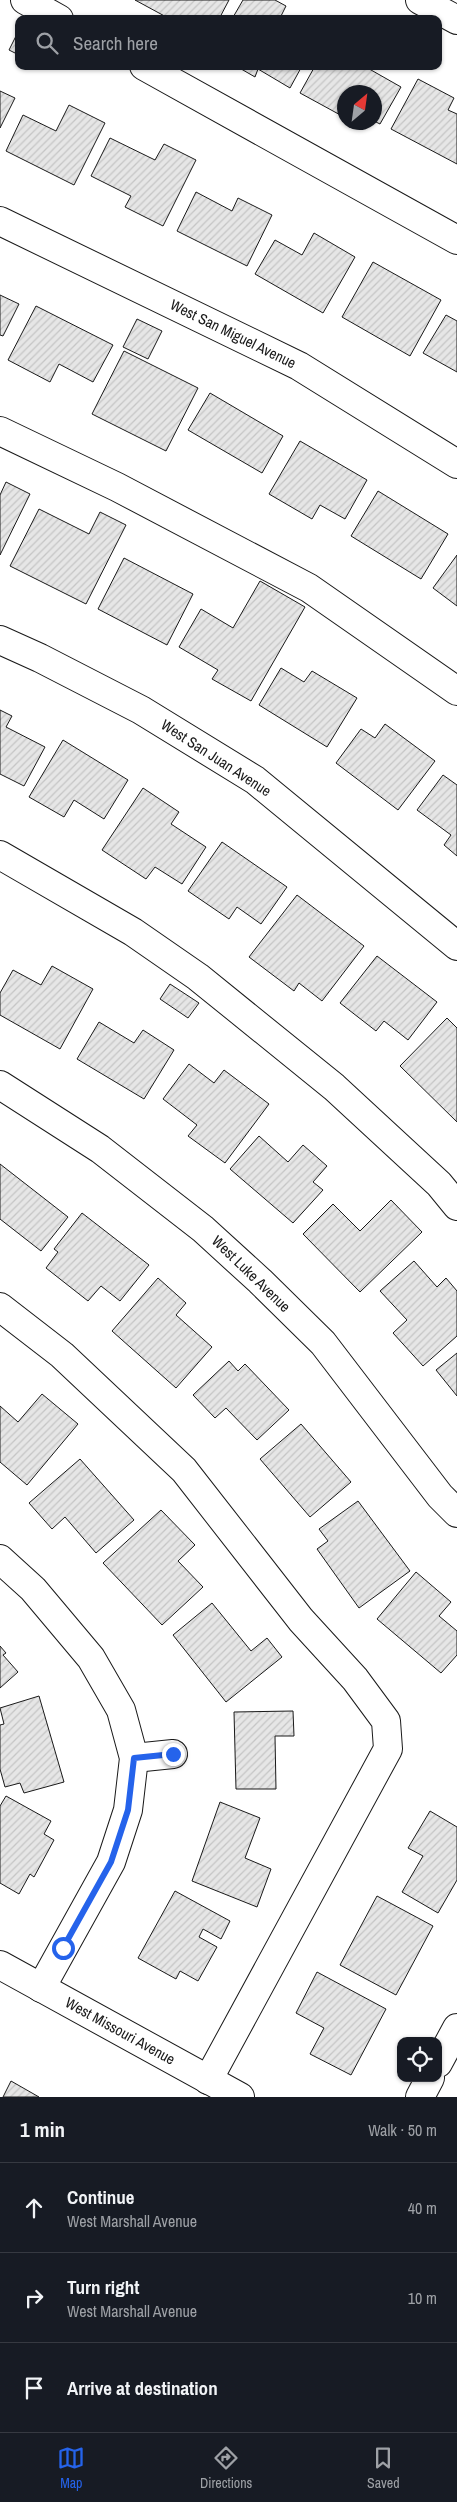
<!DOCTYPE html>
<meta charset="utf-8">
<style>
:root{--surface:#171b24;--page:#242831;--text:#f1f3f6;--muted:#9ea1a6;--line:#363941;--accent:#2563eb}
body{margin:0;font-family:"Archivo Narrow",sans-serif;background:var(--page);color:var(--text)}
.controls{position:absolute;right:15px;bottom:15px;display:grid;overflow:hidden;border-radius:10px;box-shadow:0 1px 4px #0004}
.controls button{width:45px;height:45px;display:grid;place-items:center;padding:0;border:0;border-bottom:1px solid var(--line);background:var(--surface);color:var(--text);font:25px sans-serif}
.compass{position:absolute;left:337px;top:85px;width:45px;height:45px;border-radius:50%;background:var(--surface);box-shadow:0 1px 4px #0004;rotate:29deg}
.stop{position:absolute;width:15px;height:15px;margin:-11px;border:4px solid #2563eb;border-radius:50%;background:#fff}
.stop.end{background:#2563eb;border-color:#fff;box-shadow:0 1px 5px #0008}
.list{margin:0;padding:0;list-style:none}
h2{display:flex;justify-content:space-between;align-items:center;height:65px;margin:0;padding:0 20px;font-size:21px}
h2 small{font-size:16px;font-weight:400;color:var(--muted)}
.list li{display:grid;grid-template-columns:32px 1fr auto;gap:15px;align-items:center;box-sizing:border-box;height:90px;padding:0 20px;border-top:1px solid var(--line)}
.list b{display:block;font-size:19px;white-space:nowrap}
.list p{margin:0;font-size:16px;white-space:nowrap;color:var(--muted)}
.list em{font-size:16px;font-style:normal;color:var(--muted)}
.icon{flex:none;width:28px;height:28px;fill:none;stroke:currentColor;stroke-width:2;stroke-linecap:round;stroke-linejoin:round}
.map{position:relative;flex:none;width:457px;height:2097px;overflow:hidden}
.search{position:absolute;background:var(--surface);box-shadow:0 1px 4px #0004;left:15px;right:15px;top:15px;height:55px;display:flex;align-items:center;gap:12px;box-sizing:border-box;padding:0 18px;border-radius:10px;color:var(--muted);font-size:19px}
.sheet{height:335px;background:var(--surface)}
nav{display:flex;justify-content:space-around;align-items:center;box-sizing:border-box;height:70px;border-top:1px solid var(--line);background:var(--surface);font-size:14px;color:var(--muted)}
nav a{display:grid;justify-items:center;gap:2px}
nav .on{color:var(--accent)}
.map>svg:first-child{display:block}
.building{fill:url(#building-hatch);stroke:#1a1a1a}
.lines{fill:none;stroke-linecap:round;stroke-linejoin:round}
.minor-casing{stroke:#1a1a1a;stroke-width:30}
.minor{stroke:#fff;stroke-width:28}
.route{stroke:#2563eb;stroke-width:6}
.labels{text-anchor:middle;stroke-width:4;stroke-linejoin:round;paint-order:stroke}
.street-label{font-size:15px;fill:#1a1a1a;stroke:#fff}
</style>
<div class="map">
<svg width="457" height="2097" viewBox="0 0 457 2097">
<defs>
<pattern id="building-hatch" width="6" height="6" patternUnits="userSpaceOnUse" patternTransform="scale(1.25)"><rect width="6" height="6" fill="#e6e6e6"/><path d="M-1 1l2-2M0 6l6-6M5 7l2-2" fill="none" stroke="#c5c5c5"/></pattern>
</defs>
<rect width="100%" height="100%" fill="#fff"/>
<g class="building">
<polygon points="135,0 229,0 219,19 170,19"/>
<polygon points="243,0 275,0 286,6 281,16 286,19 232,19"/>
<polygon points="19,30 19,55 9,50"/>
<polygon points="236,66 302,66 290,88 258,69 255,77"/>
<polygon points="315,66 364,66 401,87 380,124 374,121 374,92 344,92 344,117 300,93"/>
<polygon points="418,79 454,98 448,110 457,114 457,164 391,129"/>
<polygon points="0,91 15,98 0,128"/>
<polygon points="69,105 105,123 74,185 6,151 23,115 56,131"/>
<polygon points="110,138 155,160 164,144 196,160 163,226 125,207 131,196 91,176"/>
<polygon points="196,192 232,211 238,198 272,215 247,266 177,231"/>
<polygon points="314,233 355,257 323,313 255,274 275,240 302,255"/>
<polygon points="373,262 441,300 410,356 342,317"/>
<polygon points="0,295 19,304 3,336 0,335"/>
<polygon points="36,306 113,345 93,382 59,364 50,382 8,360"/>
<polygon points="446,315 457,321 457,372 423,353"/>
<polygon points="137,319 162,331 148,359 123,347"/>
<polygon points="124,351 198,388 166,451 92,414"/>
<polygon points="210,393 283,436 262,473 188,430"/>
<polygon points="300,441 367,480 345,519 320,505 312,519 269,494"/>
<polygon points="6,482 30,494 0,555 0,495"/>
<polygon points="378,491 448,534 421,579 351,536"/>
<polygon points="39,509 89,534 100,512 126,525 86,604 10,566"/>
<polygon points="457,555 457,606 433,588"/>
<polygon points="124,558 193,594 167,645 98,609"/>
<polygon points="260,581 305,607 251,701 212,679 218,670 179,647 201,609 233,628"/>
<polygon points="281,668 304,682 312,671 357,698 327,747 259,705"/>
<polygon points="0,710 12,716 6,727 45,747 24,786 0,774"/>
<polygon points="385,724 435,761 398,810 336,763 361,729 375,738"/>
<polygon points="63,740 128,780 104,819 74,800 64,817 29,797"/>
<polygon points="443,775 457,785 457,856 444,845 451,835 417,810"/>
<polygon points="143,788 179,812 171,824 206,847 182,884 155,867 146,879 102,850"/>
<polygon points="222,842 287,887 261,924 237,907 229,919 188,891"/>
<polygon points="297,895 364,946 322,1001 299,983 294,991 249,957"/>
<polygon points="377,956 437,1002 408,1040 384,1021 376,1031 340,1003"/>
<polygon points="52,966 93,989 60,1049 0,1015 0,993 13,970 41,985"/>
<polygon points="170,984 199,1003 188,1018 160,999"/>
<polygon points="447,1018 457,1028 457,1122 400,1066"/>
<polygon points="99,1022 134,1043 143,1030 174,1050 144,1099 77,1059"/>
<polygon points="189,1064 214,1083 224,1070 269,1104 225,1163 188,1136 197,1125 163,1099"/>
<polygon points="259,1136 288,1162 303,1145 327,1166 313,1182 323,1190 293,1223 230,1169"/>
<polygon points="0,1164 68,1217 41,1251 0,1219"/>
<polygon points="391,1200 422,1232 360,1292 303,1234 333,1204 360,1231"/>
<polygon points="82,1213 149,1265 120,1301 101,1286 88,1301 46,1268 58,1252 54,1249"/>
<polygon points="414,1261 437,1287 446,1278 457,1291 457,1336 423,1366 393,1333 407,1320 380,1291"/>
<polygon points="158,1278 186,1303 176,1315 212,1347 176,1388 112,1331"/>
<polygon points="457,1353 457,1396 436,1370"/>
<polygon points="229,1361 238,1371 245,1364 289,1410 257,1440 226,1408 215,1418 193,1395"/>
<polygon points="42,1394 78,1424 27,1485 0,1462 0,1406 18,1422"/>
<polygon points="301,1424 351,1482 310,1517 260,1459"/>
<polygon points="80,1459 134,1520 96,1553 65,1517 52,1529 29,1503"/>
<polygon points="358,1501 410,1571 359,1608 317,1549 328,1541 319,1529"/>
<polygon points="161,1510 195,1545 178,1561 203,1587 162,1625 103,1563"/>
<polygon points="416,1572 451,1602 439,1616 457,1631 457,1655 441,1673 377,1619"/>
<polygon points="212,1603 251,1651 267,1638 282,1657 226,1702 173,1635"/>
<polygon points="0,1646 6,1653 3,1655 18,1672 0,1688"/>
<polygon points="39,1696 64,1782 24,1793 20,1783 5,1787 0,1769 0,1725 4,1724 0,1708"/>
<polygon points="293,1711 294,1736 275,1736 276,1789 236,1789 234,1712"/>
<polygon points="6,1796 51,1821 44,1834 54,1840 34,1877 30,1874 19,1894 0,1883 0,1806"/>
<polygon points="220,1802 260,1818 245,1858 271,1869 257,1907 192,1881"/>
<polygon points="430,1811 457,1827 457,1880 438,1913 402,1892 423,1856 408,1848"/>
<polygon points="175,1891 230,1921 221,1939 203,1929 199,1937 217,1947 198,1981 180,1971 176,1979 138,1958"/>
<polygon points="377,1896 433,1926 396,1995 340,1965"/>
<polygon points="317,1972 386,2009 351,2075 310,2054 324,2028 296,2013"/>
<polygon points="11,2081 39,2097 3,2097"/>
</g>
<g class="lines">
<defs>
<g id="minor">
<polyline points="25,0 59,19"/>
<polyline points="420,0 457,20"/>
<polyline points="144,66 457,240"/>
<polyline points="0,221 299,366 457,464"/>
<polyline points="0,431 117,487 309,588 457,691"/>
<polyline points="0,640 40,658 141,710 255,780 457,946"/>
<polyline points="0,855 133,932 198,977 334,1087 439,1184 457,1206"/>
<polyline points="0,1085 100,1149 203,1229 260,1281 323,1343 440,1496 457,1513"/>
<polyline points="0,1307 62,1355 184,1470 301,1620 355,1679 386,1721 388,1749 208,2080"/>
<polyline points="0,1559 33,1589 91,1658 121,1710 134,1758 128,1810 111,1862 41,1988"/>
<polyline points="134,1758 173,1754"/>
<polyline points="0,1965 240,2097"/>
<polyline points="438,2063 457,2028"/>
<polyline points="420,2097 430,2078"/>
</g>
</defs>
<use href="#minor" class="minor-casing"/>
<use href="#minor" class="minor"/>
</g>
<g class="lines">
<polyline class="route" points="63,1948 111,1862 128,1810 134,1758 173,1754"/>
</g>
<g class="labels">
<g class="street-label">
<text transform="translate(233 334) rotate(26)" y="5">West San Miguel Avenue</text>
<text transform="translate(216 758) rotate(33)" y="5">West San Juan Avenue</text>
<text transform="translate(251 1274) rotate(44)" y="5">West Luke Avenue</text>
<text transform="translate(120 2031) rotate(29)" y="5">West Missouri Avenue</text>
</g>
</g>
</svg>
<div class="controls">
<button><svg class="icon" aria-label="locate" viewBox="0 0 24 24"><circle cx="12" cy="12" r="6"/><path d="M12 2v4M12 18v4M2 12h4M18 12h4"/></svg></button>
</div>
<svg class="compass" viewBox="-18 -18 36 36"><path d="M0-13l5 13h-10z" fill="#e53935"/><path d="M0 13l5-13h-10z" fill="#9ea1a6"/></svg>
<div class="stop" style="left:63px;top:1948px"></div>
<div class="stop end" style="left:173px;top:1754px"></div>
<div class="search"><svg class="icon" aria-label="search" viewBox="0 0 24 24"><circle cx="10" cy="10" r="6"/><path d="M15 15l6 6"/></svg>Search here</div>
</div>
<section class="sheet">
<h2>1 min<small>Walk · 50 m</small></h2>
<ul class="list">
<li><svg class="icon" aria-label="ahead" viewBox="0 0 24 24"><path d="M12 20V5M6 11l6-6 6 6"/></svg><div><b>Continue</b><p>West Marshall Avenue</p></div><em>40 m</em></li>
<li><svg class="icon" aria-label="right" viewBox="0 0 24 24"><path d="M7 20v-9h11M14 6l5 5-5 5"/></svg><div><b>Turn right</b><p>West Marshall Avenue</p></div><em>10 m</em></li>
<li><svg class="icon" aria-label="arrive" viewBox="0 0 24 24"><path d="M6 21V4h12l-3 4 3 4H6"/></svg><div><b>Arrive at destination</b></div></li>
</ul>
</section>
<nav>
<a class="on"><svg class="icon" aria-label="map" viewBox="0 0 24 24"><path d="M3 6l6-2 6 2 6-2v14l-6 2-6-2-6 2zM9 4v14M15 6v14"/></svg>Map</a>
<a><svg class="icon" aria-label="directions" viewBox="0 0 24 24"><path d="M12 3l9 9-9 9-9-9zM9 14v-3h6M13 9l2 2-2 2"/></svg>Directions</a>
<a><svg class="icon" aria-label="saved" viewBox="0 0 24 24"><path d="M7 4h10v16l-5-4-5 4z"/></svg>Saved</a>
</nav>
